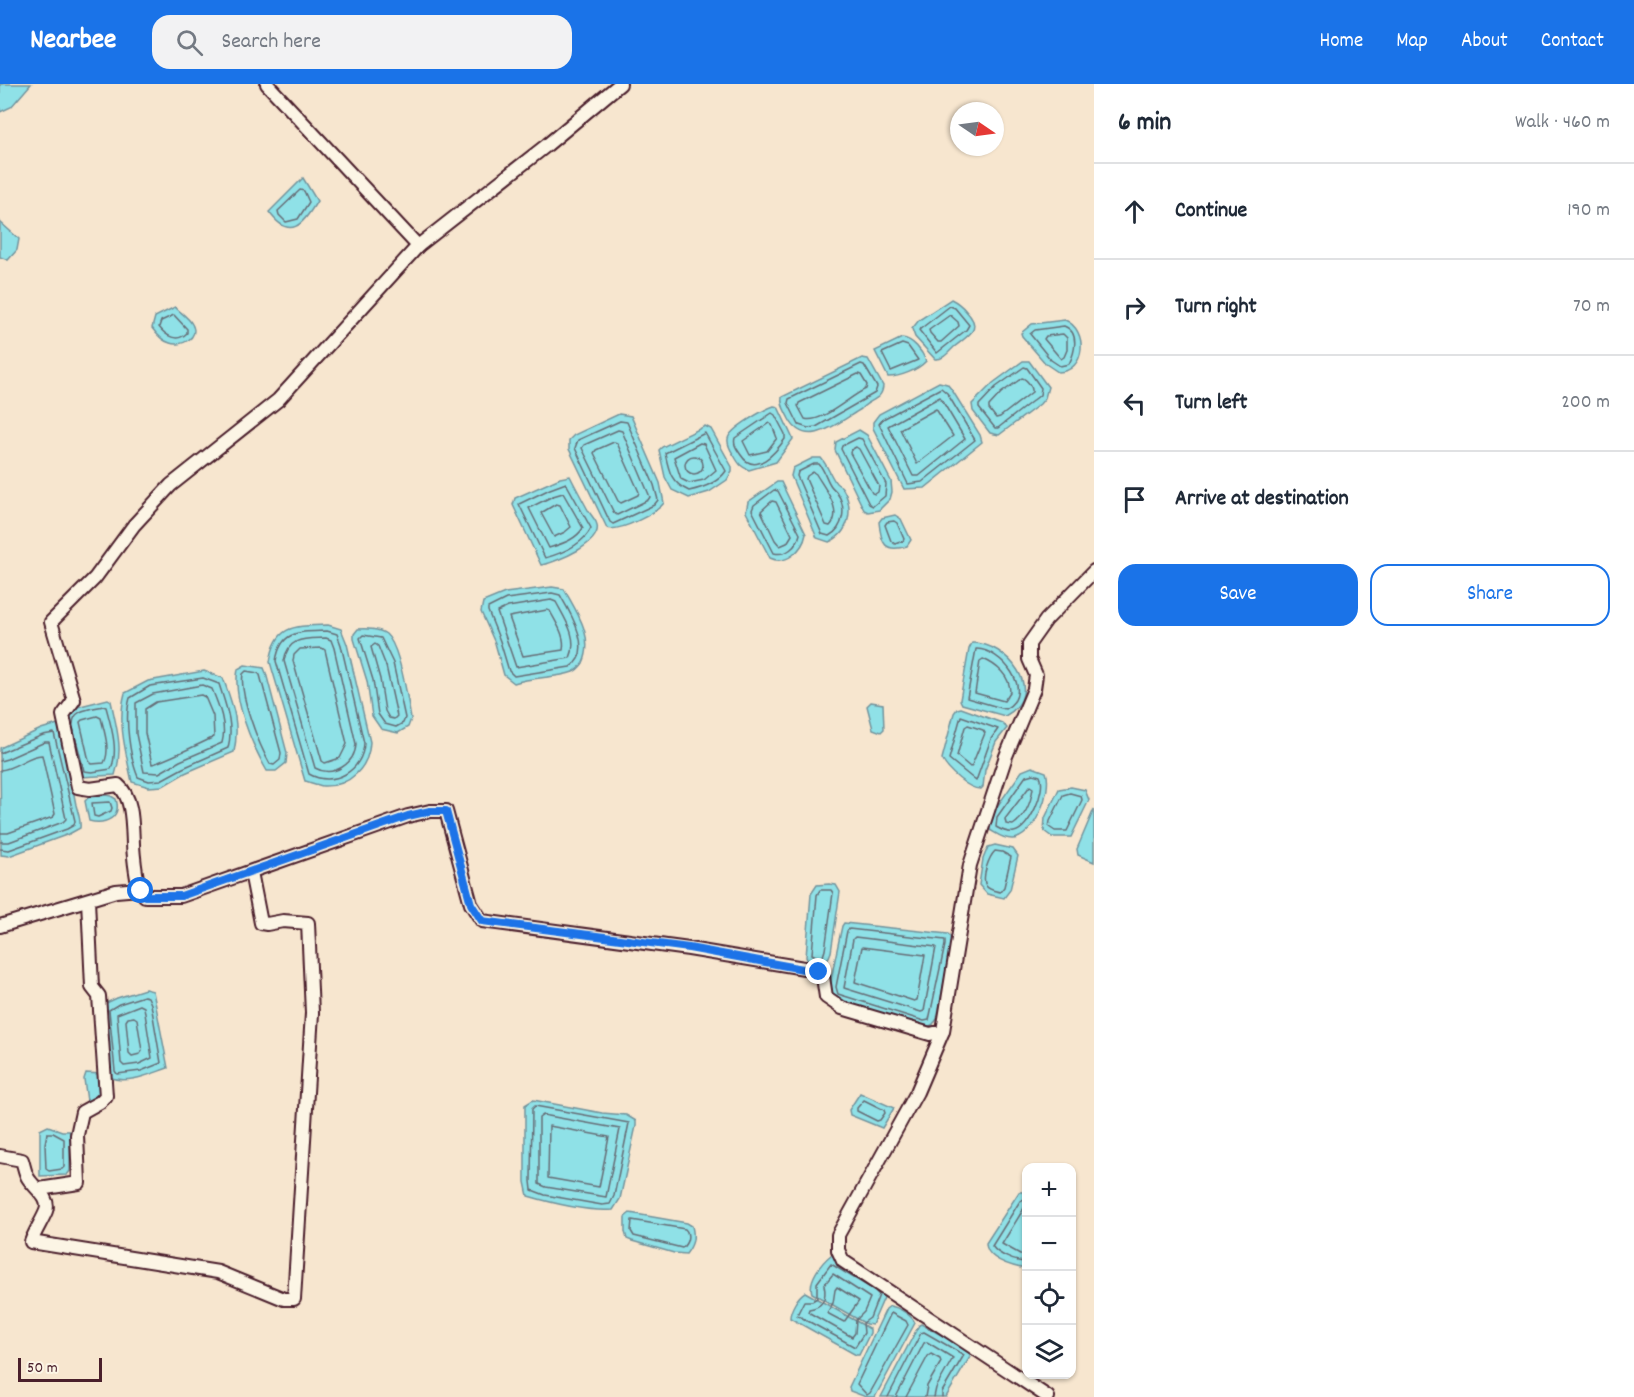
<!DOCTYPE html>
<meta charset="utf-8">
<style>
:root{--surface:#fff;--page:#f2f2f3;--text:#1f2937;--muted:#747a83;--line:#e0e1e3;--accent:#1a73e8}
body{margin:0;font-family:Dekko,sans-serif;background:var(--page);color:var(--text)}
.controls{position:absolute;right:18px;bottom:18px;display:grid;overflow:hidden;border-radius:12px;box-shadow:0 2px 4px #0004}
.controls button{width:54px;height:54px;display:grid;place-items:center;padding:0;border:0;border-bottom:2px solid var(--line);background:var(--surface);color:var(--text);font:30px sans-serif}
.compass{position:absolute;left:950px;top:18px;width:54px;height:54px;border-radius:50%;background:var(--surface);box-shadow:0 2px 4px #0004;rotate:103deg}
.scale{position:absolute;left:18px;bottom:15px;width:84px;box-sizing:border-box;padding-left:6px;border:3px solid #4a1f2b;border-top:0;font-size:16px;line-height:21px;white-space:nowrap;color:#4a1f2b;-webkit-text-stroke:4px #fcf5e5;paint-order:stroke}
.stop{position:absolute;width:18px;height:18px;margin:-14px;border:4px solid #1a73e8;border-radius:50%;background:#fff}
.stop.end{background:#1a73e8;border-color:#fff;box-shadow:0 2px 6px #0008}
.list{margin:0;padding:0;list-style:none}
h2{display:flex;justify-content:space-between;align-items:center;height:78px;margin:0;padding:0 24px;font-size:26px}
h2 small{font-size:20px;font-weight:400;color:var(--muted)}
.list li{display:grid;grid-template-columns:39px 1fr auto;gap:18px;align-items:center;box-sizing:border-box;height:96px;padding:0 24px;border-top:2px solid var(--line)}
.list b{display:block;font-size:22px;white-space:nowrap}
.list em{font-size:20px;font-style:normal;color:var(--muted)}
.actions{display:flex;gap:12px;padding:18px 24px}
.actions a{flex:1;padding:14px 0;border:2px solid var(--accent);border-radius:18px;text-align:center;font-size:21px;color:var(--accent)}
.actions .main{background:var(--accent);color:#fff}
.icon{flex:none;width:33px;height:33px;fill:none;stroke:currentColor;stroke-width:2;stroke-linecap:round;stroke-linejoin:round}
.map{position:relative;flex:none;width:1094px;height:1313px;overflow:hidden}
header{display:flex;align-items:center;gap:36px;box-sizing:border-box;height:84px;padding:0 30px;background:var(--accent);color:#fff}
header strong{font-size:28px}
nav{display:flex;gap:33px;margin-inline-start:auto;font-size:21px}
.search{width:420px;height:54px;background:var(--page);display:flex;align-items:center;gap:15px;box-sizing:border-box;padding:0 21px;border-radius:18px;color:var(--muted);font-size:22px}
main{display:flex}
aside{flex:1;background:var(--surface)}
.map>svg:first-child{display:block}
.water{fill:#8fe1e7;stroke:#73939c;stroke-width:1.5}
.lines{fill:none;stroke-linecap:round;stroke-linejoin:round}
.shore{stroke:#666d76;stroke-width:1.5}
.street-casing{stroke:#4a1f2b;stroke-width:16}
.street{stroke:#fcf5e5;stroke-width:12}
.route{stroke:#1a73e8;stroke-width:8}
</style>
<header>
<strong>Nearbee</strong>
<div class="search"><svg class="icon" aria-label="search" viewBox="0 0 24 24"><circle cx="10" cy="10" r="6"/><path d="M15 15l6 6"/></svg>Search here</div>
<nav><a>Home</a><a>Map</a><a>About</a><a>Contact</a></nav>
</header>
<main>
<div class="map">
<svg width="1094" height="1313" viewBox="0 0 1094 1313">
<rect width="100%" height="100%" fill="#f7e6cf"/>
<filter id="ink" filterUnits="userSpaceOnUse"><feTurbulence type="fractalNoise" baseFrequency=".0167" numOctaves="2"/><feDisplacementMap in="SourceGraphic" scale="12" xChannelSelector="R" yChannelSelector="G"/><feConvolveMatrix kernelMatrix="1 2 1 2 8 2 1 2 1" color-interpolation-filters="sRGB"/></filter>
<g filter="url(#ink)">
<g class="water">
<polygon points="0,0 31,0 11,23 0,28"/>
<path d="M303,94l14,23c-14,24 -27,40 -48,11z"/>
<polygon points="0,138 19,155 17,166 8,176 0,173"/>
<path d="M951,215c6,3 10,6 15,12 17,18 4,23 -12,36 -6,6 -11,13 -19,12l-20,-22 -3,-8 7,-9z"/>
<path d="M175,223c5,5 14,11 17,17 8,14 -11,23 -22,19 -8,-2 -13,-8 -18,-15l3,-11z"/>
<path d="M1065,236c24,10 21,52 -7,52l-12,-8 -24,-28 -1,-3 11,-9z"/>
<path d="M902,254c11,1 20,13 24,23 -8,9 -26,16 -38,16l-13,-26z"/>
<path d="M862,274l6,1 15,27c-1,15 -14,13 -22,23 -22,13 -55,42 -72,10 -3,-7 -9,-14 -7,-22z"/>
<polygon points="1023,277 1029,277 1048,303 1045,314 1040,320 999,351 990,349 973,327 972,320 993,299"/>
<polygon points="939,298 947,300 952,306 980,351 982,358 925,404 904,405 873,344 873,338 879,330"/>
<path d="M774,322l4,1 15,32 -17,23 -27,8c-8,-3 -10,-6 -14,-13 -3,-5 -8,-11 -7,-18 1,-10 37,-30 46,-33z"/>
<path d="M619,330l12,2 29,67 4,20c-9,11 -44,29 -57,25l-38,-79v-9l5,-5z"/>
<polygon points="705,342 711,345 732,383 732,388 727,396 709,408 689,414 672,406 665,393 659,366 662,363"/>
<polygon points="859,346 867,351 891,397 892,408 890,415 879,426 868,428 864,426 835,366 836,358"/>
<path d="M813,374h8c7,8 9,17 15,25 4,4 4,1 7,6 11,19 7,44 -14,53l-12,-4 -26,-62 2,-8z"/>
<path d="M570,392c6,12 12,23 18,34 2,4 6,8 8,12 10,21 -40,40 -55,43l-28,-60 2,-7 45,-20z"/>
<path d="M777,398h4l25,52c-3,16 -20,32 -36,24l-24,-46 2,-10z"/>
<path d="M895,431l6,4 10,21 -4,6c-22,7 -26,-2 -28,-24l3,-4z"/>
<path d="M552,503l12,2c12,22 31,48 19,74 -3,4 -5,7 -10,9 -16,6 -40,5 -59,11l-10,-8 -9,-32 -14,-31 2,-10 22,-9z"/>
<path d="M328,541l13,4 6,15 23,98c-1,25 -20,45 -47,44 -6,-1 -13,-4 -18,-5l-35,-119c6,-39 26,-36 58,-37z"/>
<path d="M358,545c8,-1 21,0 28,5 14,12 22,66 25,85l-3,8 -10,6 -17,-4 -9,-13 -5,-35 -13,-42v-5z"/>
<path d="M972,559c35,-1 76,50 33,73l-43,-12 -2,-4 9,-51z"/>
<path d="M245,581l19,3 2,5 21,80 -1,10 -10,8h-9c-15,-26 -35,-72 -29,-102z"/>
<path d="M204,587l19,7c10,28 17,44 11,74l-49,21 -22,13 -14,1 -17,-5c-6,-29 -15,-60 -7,-89l23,-12z"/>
<path d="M108,615l3,2c5,25 13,48 4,74l-34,2 -15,-56 7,-13z"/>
<polygon points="871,618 883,620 884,645 881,648 873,645 867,622"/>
<path d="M961,624l41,15 5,5 -11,14 -11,28 -2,17 -2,2c-12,1 -34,-19 -39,-30l12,-46 3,-4z"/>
<path d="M58,640c7,27 13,53 18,81 2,8 5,14 4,23l-11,6 -60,22 -8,-1 -1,-107 41,-19z"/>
<path d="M1032,683l14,5c7,18 -12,67 -34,67 -9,0 -15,-5 -22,-9l1,-15 31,-44z"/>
<polygon points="1071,703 1085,706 1089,716 1071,753 1052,753 1044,747 1045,734 1059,705"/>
<path d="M106,711l5,1 5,3c6,19 -11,26 -27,22l-4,-20 4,-4z"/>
<polygon points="1094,725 1094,778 1078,771 1077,765"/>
<polygon points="995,761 1013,765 1018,772 1010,806 1004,814 987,810 979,801 983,775 988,763"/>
<path d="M829,800l7,1 4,7 -9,60c-4,12 -11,15 -23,9l-2,-4 5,-63 6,-9z"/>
<path d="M844,839l104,11 2,2 1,9 -14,74c-4,6 -6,8 -14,8l-90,-29 -4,-10 13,-62z"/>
<path d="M145,905l8,2 15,77c-18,6 -41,17 -59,9l-7,-72 15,-7z"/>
<polygon points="86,989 101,990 102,1009 91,1019 87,1017 84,995"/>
<polygon points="860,1009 894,1024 882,1044 850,1031 849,1026"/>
<path d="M533,1016l69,13 24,2 10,6v5l-16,73 -7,11c-26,2 -61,-7 -85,-14l-3,-14v-77z"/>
<polygon points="48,1042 62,1047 70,1047 70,1087 67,1091 40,1092 40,1046"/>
<path d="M1019,1108h7v76h-5c-13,-3 -35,-10 -35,-25z"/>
<path d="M630,1129l57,10 5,3c3,12 1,19 -6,28l-12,-1 -42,-12 -5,-2 -2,-7v-15z"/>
<path d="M831,1171l55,38 -14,32 -6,-1 -54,-31c-4,-13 9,-30 19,-38z"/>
<path d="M805,1208l65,37v4l-11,22h-3l-66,-37c0,-8 8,-22 15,-26z"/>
<path d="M890,1222c8,1 22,9 25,17l-40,74h-9l-16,-6 -1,-4 37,-78z"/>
<polygon points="921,1240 971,1267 970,1273 946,1313 881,1313 919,1241"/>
</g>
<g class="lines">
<g class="shore">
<polygon points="300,106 304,107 309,118 298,135 286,138 279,131 278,127"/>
<polygon points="950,222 955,224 969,241 966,246 937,269 919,246"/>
<path d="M174,231l13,14v4c-10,10 -21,3 -28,-6l2,-6z"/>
<polygon points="950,231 958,238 959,242 941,258 938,258 930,249 929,246"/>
<path d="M1064,242c16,6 11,26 5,38l-9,2 -9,-6 -21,-26 5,-4z"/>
<polygon points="1063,250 1067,254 1067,266 1064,273 1061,275 1044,255 1046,252"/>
<polygon points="902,260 908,262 918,276 891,287 882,269"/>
<polygon points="861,280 864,281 877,303 875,309 816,343 808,344 799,341 788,319 789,315"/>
<polygon points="1024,283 1027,284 1041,304 1040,311 998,344 995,344 979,324 979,321 996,303"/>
<path d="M858,290l3,1 6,10 -1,4c-15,6 -44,35 -61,30l-7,-13 1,-3z"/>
<path d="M1022,294c5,1 11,10 10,14l-32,25 -4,1 -7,-9v-3l12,-13z"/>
<polygon points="941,304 947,309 975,356 922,398 908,400 879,340 883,335"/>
<polygon points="940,313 965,355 919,392 913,392 888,342"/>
<polygon points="936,325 953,352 917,380 900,345"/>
<path d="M772,329l3,2 10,19v5c-9,13 -30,38 -44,16 -4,-6 -8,-10 -6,-17z"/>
<polygon points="620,337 627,338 654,401 658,416 654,421 613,440 610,438 575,364 578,356"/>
<polygon points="769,339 772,341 777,354 767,367 750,371 743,357"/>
<polygon points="618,346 622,347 650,413 648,416 617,431 614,429 582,364 584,361"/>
<path d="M705,349l21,38c-8,12 -23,17 -37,20 -18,-8 -20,-19 -24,-38z"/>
<polygon points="858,354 862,355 886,400 885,412 873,422 869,420 841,365 842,362"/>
<polygon points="614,358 617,359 639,408 638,411 621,419 618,417 594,369 596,366"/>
<polygon points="700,359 704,360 716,386 704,396 689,399 681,395 674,373"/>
<polygon points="856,363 859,365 879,402 878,408 875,410 872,409 850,369 851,366"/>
<circle cx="694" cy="381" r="9"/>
<path d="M814,380h5c6,7 7,15 12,22 2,3 5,4 6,7 10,14 7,35 -8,43l-7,-2 -25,-58 1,-4z"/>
<path d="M813,388l3,2c8,14 28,37 14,52l-4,-1 -20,-46 1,-3z"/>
<path d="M566,399l25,45c-8,17 -28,25 -46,30l-26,-54 31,-15z"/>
<path d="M774,406l4,1 22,43c-3,13 -14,22 -26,19l-22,-43 2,-5z"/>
<path d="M563,409l20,35c-7,12 -22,16 -34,20l-20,-40 24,-12z"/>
<polygon points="772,417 776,418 792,451 787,459 780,462 775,456 761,427"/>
<polygon points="556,420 560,421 571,443 565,448 554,453 541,429"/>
<polygon points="894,437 897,439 904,455 903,457 895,460 891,457 885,441 887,438"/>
<path d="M552,509l8,2c10,17 35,57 10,72l-56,9 -5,-5 -9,-30 -12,-30v-3l18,-9z"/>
<path d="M551,516l5,2c9,17 23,36 14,56l-54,9 -19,-55 11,-5z"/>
<path d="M547,526l3,1c6,12 16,25 13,39l-40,6 -14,-39z"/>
<path d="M327,547l10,3 4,11 23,98c-1,28 -31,45 -55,31l-33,-113c5,-32 25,-29 51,-30z"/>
<polygon points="363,551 381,554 393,579 405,634 403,639 396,643 385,640 378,630 373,596 360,554"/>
<path d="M326,554l5,2 3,8 22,96c-1,20 -23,34 -41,24l-31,-107c4,-25 22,-22 42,-23z"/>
<polygon points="375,560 378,562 386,582 397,632 394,635 389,634 385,627 380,595 371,563"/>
<polygon points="322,564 325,566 347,660 340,674 325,679 322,677 293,577 294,571 300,565"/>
<path d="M976,565c24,-1 61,43 29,60l-38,-11z"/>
<path d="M983,575c14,6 27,17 27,33l-6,9 -29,-8 5,-32z"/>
<path d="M246,587l12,2 2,2 21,78 -1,7 -6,5 -4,-1c-11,-19 -31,-69 -27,-90z"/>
<path d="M203,594l16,6c7,22 15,41 9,64l-45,20 -22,12 -12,1 -11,-4c-8,-19 -14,-59 -8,-79l20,-12z"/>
<path d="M202,601l10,4c7,17 15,36 10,54l-42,18 -21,12 -15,-1 -8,-38v-31l17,-9z"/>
<path d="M201,611l4,2 8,19 1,21c-8,4 -57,27 -62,27l-7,-31v-24l11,-7z"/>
<path d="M97,632l4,2c3,13 10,32 3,45l-12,1 -3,-3 -9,-39 2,-2z"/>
<polygon points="961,632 998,645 991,655 976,697 949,675"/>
<path d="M73,640c0,-15 18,-15 30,-18l3,1c5,19 13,43 5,62l-19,3 -8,-1 -11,-43"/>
<polygon points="968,641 983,646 985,649 972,681 970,683 957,672 965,643"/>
<polyline points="0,669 43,651 54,649 75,737 74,741 67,745 9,766 0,765"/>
<polyline points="0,677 7,675 45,658 49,658 66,735 63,738 9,758 0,758"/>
<path d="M0,686c15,-1 28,-15 42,-15l13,59 -2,3 -45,16h-8"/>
<path d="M1033,690l7,2c7,13 -11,54 -26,56 -6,1 -13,-2 -18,-5l1,-10 29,-41z"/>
<path d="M1030,702l3,2c-2,14 -8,29 -20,37l-7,-1 -1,-5z"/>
<polygon points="1070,709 1081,712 1082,716 1067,747 1055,747 1049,743 1050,737 1063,711"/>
<polygon points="110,718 112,724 111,727 98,733 94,732 92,719"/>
<path d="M995,767l7,1 9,5 -7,30 -4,5c-4,-1 -11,-2 -14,-6 -5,-9 3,-29 9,-35z"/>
<polygon points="820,806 831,806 833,809 825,866 823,872 819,874 812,870 817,811"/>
<polygon points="849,845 945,856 945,861 929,936 924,937 838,910 836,903 847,847"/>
<polygon points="855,853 936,863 924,927 921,928 844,904 853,855"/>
<polygon points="862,863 925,871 917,916 914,917 855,898"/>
<polygon points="144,912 148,913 151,920 161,979 141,987 117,990 115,987 109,926 119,920"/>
<polygon points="140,921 144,923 152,974 139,980 124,982 121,979 117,930"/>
<polygon points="134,933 137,935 142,967 140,970 132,972 129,969 126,937 128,934"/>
<polygon points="864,1016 884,1026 885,1029 880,1036 877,1037 857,1027 857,1024"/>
<polygon points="535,1022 629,1039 614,1112 610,1120 602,1121 545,1111 532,1106 531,1097 532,1025"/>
<polygon points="543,1031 620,1045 606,1113 546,1103 539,1100 539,1034"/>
<polygon points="549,1042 609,1053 599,1103 548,1094"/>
<polygon points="47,1049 53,1049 64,1055 64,1083 62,1085 49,1087 46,1085 45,1060"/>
<path d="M1026,1114l-6,3 -28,45c6,9 24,16 34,16"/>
<polyline points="1026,1121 1002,1160 1020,1170 1026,1171"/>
<path d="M632,1136l53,9c5,5 3,14 -3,19l-48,-12 -3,-5z"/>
<path d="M833,1190l37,24 -6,14 -8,8 -1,13 -3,4 -44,-25 1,-3c14,-2 18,-11 15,-24z"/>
<polygon points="837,1203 859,1217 844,1238 827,1229 833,1219 835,1206"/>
<polyline points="869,1203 831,1180 817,1199 817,1214 812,1217 804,1217 797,1231 855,1263 864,1249 863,1239 870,1234 879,1211 876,1208"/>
<polygon points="891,1229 906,1237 908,1241 870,1309 867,1311 857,1300"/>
<polyline points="888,1313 921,1249 924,1248 964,1271 942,1308 942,1313"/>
<polyline points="896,1313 924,1259 927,1258 953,1274 936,1304 934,1313"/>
<polyline points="906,1313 928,1272 931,1270 940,1275 941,1278 927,1302 925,1313"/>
</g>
<defs>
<g id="street">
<polyline points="267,0 418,162"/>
<path d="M139,805c-2,-10 -4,-21 -5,-32 -3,-22 2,-57 -16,-72l-28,4 -12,-2 -15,-72 11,-15 -23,-78 44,-44 39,-53 37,-40 107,-85 140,-154 129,-101 73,-61"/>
<polyline points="0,842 116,807 139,805 145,812 181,812 408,732 430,727 446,727 471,820 482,837 689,865 816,886 823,893 826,913 842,924 930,950 943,947 970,781 1006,672 1034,605 1036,591 1029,575 1029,560 1046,536 1094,487"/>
<polyline points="943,947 917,1008 838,1151 838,1166 843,1177 1048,1313"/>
<path d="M0,1072l22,4c2,6 3,13 6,18 6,10 23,20 18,33 -4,10 -11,20 -15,31l187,30 66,27h10l18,-286 -4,-90 -25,-2 -16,3 -6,-1 -10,-51"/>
<polyline points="39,1105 79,1099 77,1051 82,1028 100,1018 106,1012 99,912 92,903 88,816"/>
</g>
</defs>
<use href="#street" class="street-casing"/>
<use href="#street" class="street"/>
</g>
</g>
<g class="lines" filter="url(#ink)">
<polyline class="route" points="141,807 145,812 181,812 408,732 430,727 446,727 471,820 482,837 689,864 819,888"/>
</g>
</svg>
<div class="controls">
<button>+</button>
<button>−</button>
<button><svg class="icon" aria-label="locate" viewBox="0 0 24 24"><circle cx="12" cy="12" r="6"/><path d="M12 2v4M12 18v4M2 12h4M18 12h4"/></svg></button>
<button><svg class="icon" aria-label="layers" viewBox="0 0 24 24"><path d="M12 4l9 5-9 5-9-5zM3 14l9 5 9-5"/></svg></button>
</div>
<svg class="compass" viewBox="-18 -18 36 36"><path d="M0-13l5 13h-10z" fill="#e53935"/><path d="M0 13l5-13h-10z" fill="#747a83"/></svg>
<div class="scale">50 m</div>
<div class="stop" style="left:141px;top:807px"></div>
<div class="stop end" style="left:819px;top:888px"></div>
</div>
<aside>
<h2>6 min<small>Walk · 460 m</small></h2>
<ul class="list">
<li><svg class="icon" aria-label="ahead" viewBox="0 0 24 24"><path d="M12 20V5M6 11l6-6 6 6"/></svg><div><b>Continue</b></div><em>190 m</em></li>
<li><svg class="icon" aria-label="right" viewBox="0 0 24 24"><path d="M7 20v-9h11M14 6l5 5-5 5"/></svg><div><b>Turn right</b></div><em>70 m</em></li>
<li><svg class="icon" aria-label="left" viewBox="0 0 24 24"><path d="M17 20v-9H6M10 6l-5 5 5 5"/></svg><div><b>Turn left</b></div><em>200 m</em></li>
<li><svg class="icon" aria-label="arrive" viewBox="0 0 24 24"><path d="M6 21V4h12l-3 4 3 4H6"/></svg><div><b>Arrive at destination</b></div></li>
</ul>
<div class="actions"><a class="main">Save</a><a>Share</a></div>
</aside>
</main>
